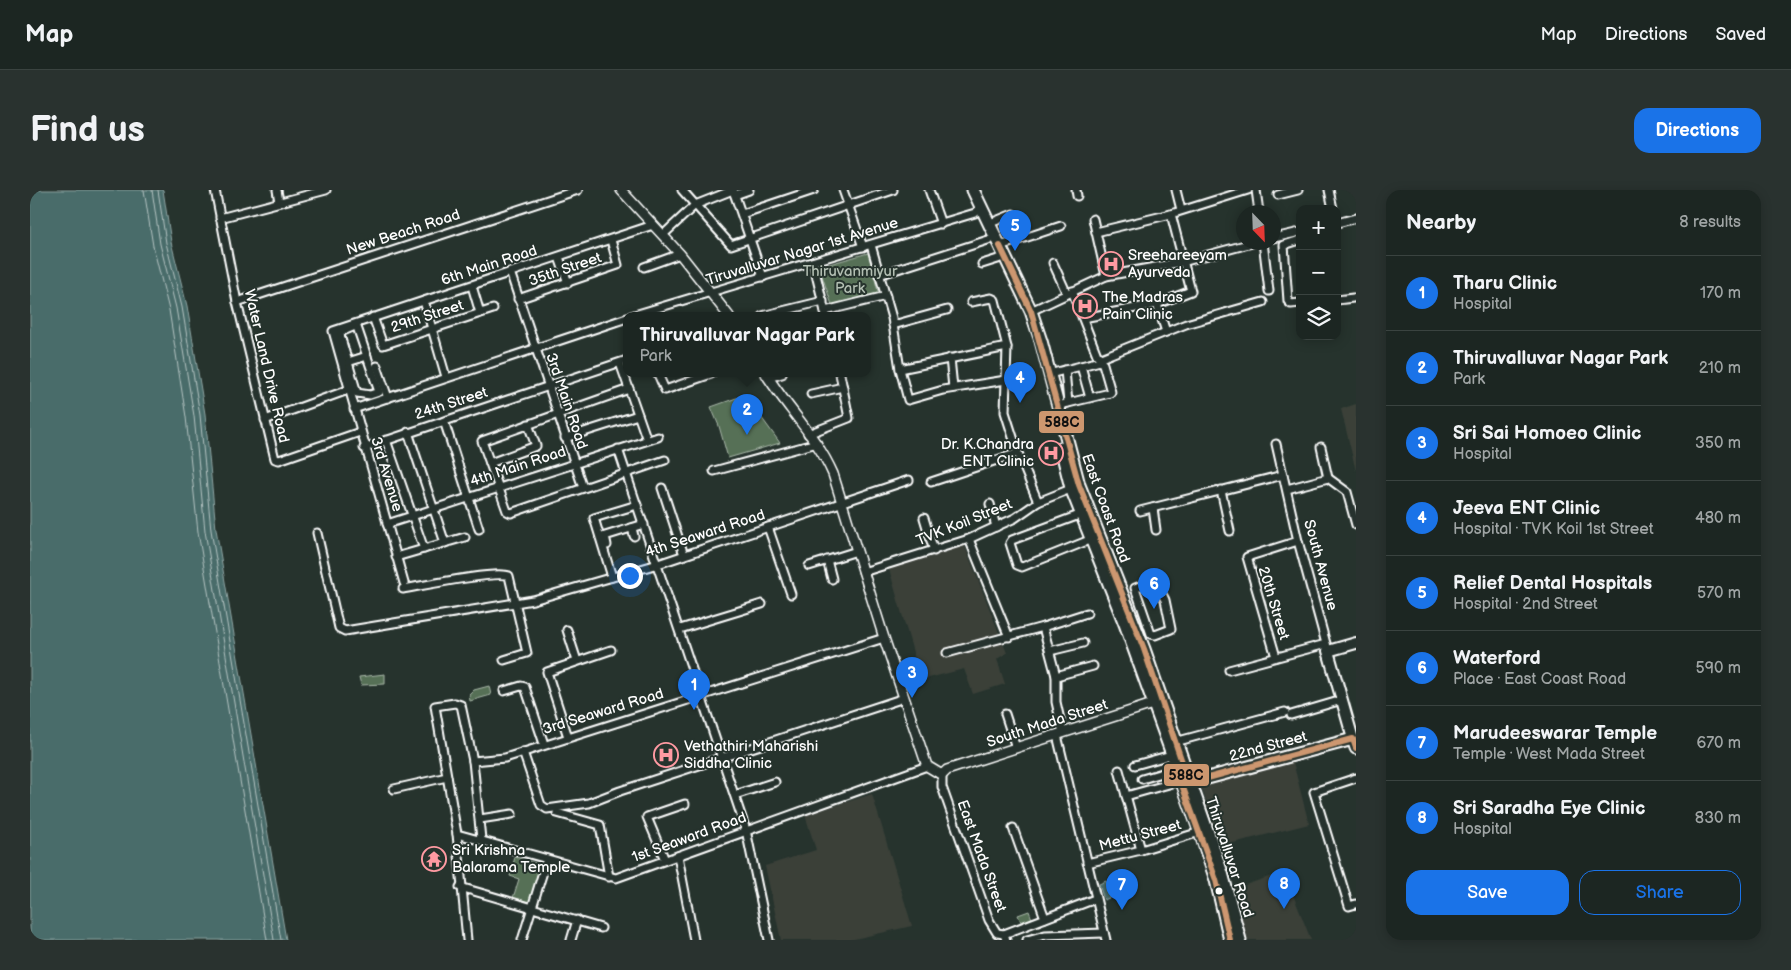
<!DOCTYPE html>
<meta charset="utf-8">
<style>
:root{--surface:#1c2622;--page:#29322f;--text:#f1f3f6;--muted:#a0a5a5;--line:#3a4340;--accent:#1a73e8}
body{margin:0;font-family:"Balsamiq Sans",sans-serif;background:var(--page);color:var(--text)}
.controls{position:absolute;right:15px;top:15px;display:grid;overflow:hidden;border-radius:10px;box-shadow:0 2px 12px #0003}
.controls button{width:45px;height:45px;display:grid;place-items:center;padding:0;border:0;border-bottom:1px solid var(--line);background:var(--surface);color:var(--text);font:25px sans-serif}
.compass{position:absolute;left:1206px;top:15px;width:45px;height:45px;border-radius:50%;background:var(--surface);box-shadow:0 2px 12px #0003;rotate:157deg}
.you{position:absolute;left:599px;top:385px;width:18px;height:18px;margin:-12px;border:4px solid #fff;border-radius:50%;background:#1a73e8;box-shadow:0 0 0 8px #1a73e833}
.badge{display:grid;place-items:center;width:32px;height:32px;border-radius:50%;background:var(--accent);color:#fff;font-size:16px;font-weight:700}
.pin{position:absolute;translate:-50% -41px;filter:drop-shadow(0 1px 2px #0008)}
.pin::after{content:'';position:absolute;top:26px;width:18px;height:15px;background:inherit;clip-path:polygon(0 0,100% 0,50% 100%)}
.popup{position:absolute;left:593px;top:122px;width:248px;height:65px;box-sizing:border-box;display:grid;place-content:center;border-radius:10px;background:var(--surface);filter:drop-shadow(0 1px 4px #0005);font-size:16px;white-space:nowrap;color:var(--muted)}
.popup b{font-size:19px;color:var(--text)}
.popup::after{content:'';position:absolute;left:50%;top:100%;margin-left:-10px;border:10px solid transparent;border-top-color:var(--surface)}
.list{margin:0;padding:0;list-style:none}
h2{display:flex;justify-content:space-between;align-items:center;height:65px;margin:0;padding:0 20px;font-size:21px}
h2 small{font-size:16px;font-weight:400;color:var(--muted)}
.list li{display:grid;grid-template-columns:32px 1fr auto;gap:15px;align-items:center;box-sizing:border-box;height:75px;padding:0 20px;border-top:1px solid var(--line)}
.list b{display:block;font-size:19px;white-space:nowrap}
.list p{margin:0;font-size:16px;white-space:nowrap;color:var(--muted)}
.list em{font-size:16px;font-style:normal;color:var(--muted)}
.actions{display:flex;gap:10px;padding:15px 20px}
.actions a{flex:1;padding:11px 0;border:1px solid var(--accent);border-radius:15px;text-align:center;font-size:18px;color:var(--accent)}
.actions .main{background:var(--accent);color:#fff}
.icon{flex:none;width:28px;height:28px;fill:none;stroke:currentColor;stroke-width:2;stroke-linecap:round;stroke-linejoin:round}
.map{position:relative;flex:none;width:1326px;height:750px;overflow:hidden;border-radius:15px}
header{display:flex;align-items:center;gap:30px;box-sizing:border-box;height:70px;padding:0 25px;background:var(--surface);border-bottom:1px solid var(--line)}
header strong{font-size:24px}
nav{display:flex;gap:28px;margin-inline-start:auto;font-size:18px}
.intro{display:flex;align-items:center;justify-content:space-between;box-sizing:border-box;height:120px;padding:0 30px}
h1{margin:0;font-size:35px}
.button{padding:12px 22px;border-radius:15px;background:var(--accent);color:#fff;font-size:18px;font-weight:700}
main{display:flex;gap:30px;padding:0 30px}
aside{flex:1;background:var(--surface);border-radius:15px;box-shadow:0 2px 12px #0003}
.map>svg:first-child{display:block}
.built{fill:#3a4039}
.green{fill:#567056;stroke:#aab8aa}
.water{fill:#486c6a;stroke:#91a7a6}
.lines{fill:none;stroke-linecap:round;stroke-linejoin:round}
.shore{stroke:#b6c4c3;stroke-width:1}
.minor-casing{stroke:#fff;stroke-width:11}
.tertiary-casing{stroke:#fff;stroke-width:12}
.secondary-casing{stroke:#fff;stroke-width:14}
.primary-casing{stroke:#fff;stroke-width:15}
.minor{stroke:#26332d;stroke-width:7}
.tertiary{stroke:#26332d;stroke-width:9}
.secondary{stroke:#26332d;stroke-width:10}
.primary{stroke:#26332d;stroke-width:11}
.bus-1-casing{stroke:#26332d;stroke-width:10}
.bus-1{stroke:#cd976f;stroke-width:6}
.bus-dot{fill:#fff;stroke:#26332d;stroke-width:2}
.labels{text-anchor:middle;stroke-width:4;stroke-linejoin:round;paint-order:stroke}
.street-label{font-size:15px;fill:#fff;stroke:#26332d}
.poi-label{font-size:15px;fill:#fff;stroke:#26332d;text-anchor:start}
.park-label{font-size:15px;fill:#b3bfb3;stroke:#26332d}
.line-badge{stroke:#26332d;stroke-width:2}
.pale-badge-label{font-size:14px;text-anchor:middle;font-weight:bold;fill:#111}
</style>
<header>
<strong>Map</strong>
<nav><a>Map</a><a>Directions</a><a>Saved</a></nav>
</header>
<div class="intro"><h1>Find us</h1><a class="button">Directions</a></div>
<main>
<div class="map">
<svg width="1326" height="750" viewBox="0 0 1326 750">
<rect width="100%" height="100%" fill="#26332d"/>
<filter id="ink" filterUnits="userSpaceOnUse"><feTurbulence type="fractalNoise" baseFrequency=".02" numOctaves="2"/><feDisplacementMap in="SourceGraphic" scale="10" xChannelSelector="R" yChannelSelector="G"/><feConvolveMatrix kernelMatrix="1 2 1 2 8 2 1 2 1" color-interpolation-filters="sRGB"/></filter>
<g filter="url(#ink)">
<g class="built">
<polygon points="1326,214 1326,281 1311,219"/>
<polygon points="934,354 977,463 967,469 975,494 943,504 934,479 891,490 859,379"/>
<polygon points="1263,572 1279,634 1191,656 1171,596"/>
<polygon points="842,604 882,736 820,750 751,750 735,676 786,660 775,625"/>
<polygon points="1254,682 1281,750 1218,750 1203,699"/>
</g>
<g class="green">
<polygon points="838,63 849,105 802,115 789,77"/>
<polygon points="715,205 750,253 698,268 689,236 681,217"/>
<polygon points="355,484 355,494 331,495 329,487"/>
<polygon points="459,496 461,505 440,511 439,505 444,500"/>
<polygon points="485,667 511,675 499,713 483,708 489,689 480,686"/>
<polygon points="999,721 1002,729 992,734 988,725"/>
</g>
<g class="water">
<polygon points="0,0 133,0 141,52 157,116 175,224 186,339 256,750 0,750"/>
<polygon points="1084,689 1089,704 1074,710 1069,694 1076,691 1077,694"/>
</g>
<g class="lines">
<g class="shore">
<polyline points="114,0 123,56 139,120 156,227 168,342 237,750"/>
<polyline points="122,0 130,54 146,118 164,226 175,341 244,750"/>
<polyline points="128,0 136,53 152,117 170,225 181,340 251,750"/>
</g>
<defs>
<g id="minor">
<polyline points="185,0 207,112 245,269 249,270 330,242"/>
<polyline points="247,0 249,12"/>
<polyline points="652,0 701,55 863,0"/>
<polyline points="703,0 733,87"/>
<polyline points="813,0 833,57"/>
<polyline points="899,0 911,34"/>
<polyline points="1046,0 1047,6"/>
<polyline points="1146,0 1151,20"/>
<polyline points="1226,0 1229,22"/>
<polyline points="1299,0 1303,19"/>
<polyline points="705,5 719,0"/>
<polyline points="1248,5 1268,0"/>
<polyline points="712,24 784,0"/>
<polyline points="190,28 296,0"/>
<polyline points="1063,29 1076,86"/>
<polyline points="1307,33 1326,28"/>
<polyline points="958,34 983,24"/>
<polyline points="1066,42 1141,24 1218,0"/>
<polyline points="633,45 665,15 703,0"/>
<polyline points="1244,48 1270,42"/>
<polyline points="1270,50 1254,55 1258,111 1261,114 1270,113"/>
<polyline points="1233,52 1239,101"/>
<polyline points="841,55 862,128 870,179 878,210 913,200 976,190"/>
<polyline points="970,56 1031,36"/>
<polyline points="529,67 538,93"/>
<polyline points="783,72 796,126"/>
<polyline points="1023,73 1037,104"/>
<polyline points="952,74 968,69"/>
<polyline points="614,77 650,64"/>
<polyline points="480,82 553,298"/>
<polyline points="849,85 958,50"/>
<polyline points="442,96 450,123"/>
<polyline points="1042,101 1067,165 1071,168 1156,134 1233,112"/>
<polyline points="488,109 588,75 581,50"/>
<polyline points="1307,110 1323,108"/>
<polyline points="394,111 416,187"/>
<polyline points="207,112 548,0"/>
<polyline points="941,112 961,108 965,110 977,157 975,222 988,263 1008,312"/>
<polyline points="1127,114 1136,142"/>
<polyline points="795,121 856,106"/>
<polyline points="1001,121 1076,86 1152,72 1226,52"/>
<polyline points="601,126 945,23 950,19"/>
<polyline points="732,126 793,111"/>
<polyline points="343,127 353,155 463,119"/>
<polyline points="1053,128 1127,114 1161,101 1141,24"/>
<polyline points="863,135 917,120"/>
<polygon points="325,136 327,137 349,202 340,205 327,203 310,145 311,142"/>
<polyline points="920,168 923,198"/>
<polyline points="318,172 337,166"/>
<polyline points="590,173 617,250"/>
<polyline points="347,176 358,208"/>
<polyline points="870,179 977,157"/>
<polyline points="1035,180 1038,213 1035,214"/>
<polyline points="628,184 635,200 681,184"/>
<polyline points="1019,184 1051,176"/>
<polyline points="738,188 752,184"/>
<polyline points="599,199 452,251 477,321 481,323 635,270"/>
<polyline points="781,204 813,197"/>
<polyline points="1038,213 1080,203 1081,202 1073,174 1070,171 1051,176 1060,208"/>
<polyline points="324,219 597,128"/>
<polyline points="235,230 318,200"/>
<polyline points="414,231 449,339"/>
<polyline points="378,242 415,353"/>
<polyline points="778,244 819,228 810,184"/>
<polyline points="535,248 608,225"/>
<polyline points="356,250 394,359"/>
<polyline points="1246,254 1268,351 1298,461"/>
<polyline points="1291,257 1298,288"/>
<polyline points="334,258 597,170"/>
<polyline points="588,259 716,640 739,750"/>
<polyline points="460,273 506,256 498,234"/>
<polyline points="684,281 787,253"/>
<polyline points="901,292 988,263"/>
<polyline points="632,298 654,365"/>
<polyline points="1257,299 1298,288 1317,302 1326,335"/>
<polyline points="1191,300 1200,341"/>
<polyline points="960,314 966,337"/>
<polyline points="1123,318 1126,340"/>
<polyline points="1110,321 1253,285"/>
<polyline points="1052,324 982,350 980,353 987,375 992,377 1062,349"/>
<polyline points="894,328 904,361"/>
<polyline points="357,334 628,247"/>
<polyline points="738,337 761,404"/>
<polyline points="602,338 604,346"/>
<polyline points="287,343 309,438 315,441 503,410 628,374 879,290"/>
<polyline points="939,349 979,447"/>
<polyline points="577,355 575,346 614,334"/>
<polyline points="366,367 435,347"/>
<polyline points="797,370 802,389"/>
<polyline points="779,376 827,361"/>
<polyline points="833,382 939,349 985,328 1008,312 1043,298"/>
<polyline points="582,387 564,328 607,315"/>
<polygon points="1125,390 1135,410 1141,439 1125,445 1121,444 1105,398"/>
<polyline points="374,393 303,141 623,35"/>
<path d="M373,399c18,-3 94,-19 106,-13l18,77 -23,7"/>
<polyline points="1013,437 1057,423"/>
<polyline points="650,439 732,414"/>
<polyline points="537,440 547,471"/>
<polyline points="1020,461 1053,453"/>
<polyline points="917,463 1013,437 1026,486 1026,512 1033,543"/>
<polyline points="1246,467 1217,367 1268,351"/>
<polyline points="1199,480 1296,454"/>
<polyline points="1026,486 1063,476"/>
<polyline points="474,501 491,496 495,497 514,554"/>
<polyline points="975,524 986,558"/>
<polyline points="1261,525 1312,510"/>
<polyline points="1027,545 1076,750"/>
<polyline points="538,547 517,482 581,460"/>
<polyline points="1145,552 1255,522"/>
<polyline points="493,562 511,615 517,619 559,613 590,601 874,508"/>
<polyline points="443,571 475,568 854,448"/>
<polyline points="1105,575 1141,565"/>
<polyline points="1089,580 1111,660"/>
<polyline points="912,585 912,597 959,730 967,743 974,744 976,750"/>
<polyline points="1326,588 1284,602 1319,716 1326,714"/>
<polyline points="1112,589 1146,579"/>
<polyline points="364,599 417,587"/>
<polyline points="705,605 745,592"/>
<polyline points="1096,606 1150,591"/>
<polyline points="527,623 570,635 579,687"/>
<polyline points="450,629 482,624"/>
<polyline points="983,638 1015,728"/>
<polyline points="427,644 586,688 897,576"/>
<polyline points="648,666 664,750"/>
<polyline points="635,670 617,627 655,614"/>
<polyline points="1057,673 1111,660 1170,642"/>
<polyline points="430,697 571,738"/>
<polyline points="974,744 1065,709"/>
<polyline points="437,750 427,644 405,516 425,513 431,515 443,571 451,649"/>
<polyline points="492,750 517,669"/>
<polyline points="541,750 547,730"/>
<polyline points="997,750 1015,745 1074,743"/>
</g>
<g id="tertiary">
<polyline points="591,0 650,64 699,126"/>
<path d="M736,184c21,34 51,63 67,100l51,164 43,128 15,9 5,-5 212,-68"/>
</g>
<polyline id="secondary" points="1323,549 1298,461 1326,453"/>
<g id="primary">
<polyline points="943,0 1001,121 1011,151 1049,295 1114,459 1192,683 1210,750"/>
<polyline points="1031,258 1041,298 1095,434 1170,642 1186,690 1200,750"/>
<polyline points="1159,593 1323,549 1326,558"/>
</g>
</defs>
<use href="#minor" class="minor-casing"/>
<use href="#tertiary" class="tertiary-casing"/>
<use href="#secondary" class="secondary-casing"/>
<use href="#primary" class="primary-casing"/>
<use href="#minor" class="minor"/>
<use href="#tertiary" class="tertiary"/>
<use href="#secondary" class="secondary"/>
<use href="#primary" class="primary"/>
<defs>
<g id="bus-1">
<polyline points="970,56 1001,121 1049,295 1114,459 1159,593 1323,549 1326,558"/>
<polyline points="1146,578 1186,690 1200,750"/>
</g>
</defs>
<use href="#bus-1" class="bus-1-casing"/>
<use href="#bus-1" class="bus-1"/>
</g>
</g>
<defs>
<symbol id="hospital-ring" viewBox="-11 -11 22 22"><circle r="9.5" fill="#26332d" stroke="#ff9aa2" stroke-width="1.5"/><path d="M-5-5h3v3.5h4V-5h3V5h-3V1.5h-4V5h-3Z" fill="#ff9aa2"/></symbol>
<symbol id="temple-ring" viewBox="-11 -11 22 22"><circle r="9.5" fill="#26332d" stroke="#ff9aa2" stroke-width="1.5"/><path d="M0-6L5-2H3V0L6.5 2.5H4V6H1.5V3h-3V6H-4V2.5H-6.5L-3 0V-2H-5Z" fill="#ff9aa2"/></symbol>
</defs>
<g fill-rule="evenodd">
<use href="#hospital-ring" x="1067" y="60" width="28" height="28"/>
<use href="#hospital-ring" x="1041" y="102" width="28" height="28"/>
<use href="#hospital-ring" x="1007" y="249" width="28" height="28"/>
<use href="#hospital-ring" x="622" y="551" width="28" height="28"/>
<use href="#temple-ring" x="390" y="655" width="28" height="28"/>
</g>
<circle class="bus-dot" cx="1189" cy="701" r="4.5"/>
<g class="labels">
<g class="street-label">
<text transform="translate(373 42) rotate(-18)" y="5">New Beach Road</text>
<text transform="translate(772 61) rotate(-17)" y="5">Tiruvalluvar Nagar 1st Avenue</text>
<text transform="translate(459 75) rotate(-18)" y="5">6th Main Road</text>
<text transform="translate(535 79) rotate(-19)" y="5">35th Street</text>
<text transform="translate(397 126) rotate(-18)" y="5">29th Street</text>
<text transform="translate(237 176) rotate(77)" y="5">Water Land Drive Road</text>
<text transform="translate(537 211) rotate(71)" y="5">3rd Main Road</text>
<text transform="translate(421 213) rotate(-18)" y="5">24th Street</text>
<text transform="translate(488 276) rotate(-18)" y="5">4th Main Road</text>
<text transform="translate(357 284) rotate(73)" y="5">3rd Avenue</text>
<text transform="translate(1076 318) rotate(70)" y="5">East Coast Road</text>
<text transform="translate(934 332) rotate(-22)" y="5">TVK Koil Street</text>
<text transform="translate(675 343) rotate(-18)" y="5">4th Seaward Road</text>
<text transform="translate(1291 375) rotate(75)" y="5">South Avenue</text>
<text transform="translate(1244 413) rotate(73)" y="5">20th Street</text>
<text transform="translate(573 521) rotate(-17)" y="5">3rd Seaward Road</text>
<text transform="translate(1017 533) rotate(-18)" y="5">South Mada Street</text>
<text transform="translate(1238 556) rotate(-15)" y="5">22nd Street</text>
<text transform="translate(1110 645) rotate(-15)" y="5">Mettu Street</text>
<text transform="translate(659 647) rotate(-20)" y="5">1st Seaward Road</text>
<text transform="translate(952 666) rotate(70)" y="5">East Mada Street</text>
<text transform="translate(1200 667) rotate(72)" y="5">Thiruvalluvar Road</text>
</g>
<g class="poi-label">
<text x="1098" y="70">Sreehareeyam<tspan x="1098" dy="17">Ayurveda</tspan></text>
<text x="1072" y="112">The Madras<tspan x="1072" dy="17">Pain Clinic</tspan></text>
<text x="1004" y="259" text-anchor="end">Dr. K.Chandra<tspan x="1004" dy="17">ENT Clinic</tspan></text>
<text x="654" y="561">Vethathiri Maharishi<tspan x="654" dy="17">Siddha Clinic</tspan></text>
<text x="422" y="665">Sri Krishna<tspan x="422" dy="17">Balarama Temple</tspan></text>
</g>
<g class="park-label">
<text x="820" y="86">Thiruvanmiyur<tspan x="820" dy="17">Park</tspan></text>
</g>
</g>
<g class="line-badge">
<rect x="1008" y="220" width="47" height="24" rx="5" fill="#cd976f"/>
<rect x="1133" y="573" width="47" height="24" rx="5" fill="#cd976f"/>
</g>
<g class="pale-badge-label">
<text x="1032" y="237">588C</text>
<text x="1156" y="590">588C</text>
</g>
</svg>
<div class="controls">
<button>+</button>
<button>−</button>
<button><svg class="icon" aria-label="layers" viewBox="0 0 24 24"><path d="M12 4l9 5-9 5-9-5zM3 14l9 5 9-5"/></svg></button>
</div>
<svg class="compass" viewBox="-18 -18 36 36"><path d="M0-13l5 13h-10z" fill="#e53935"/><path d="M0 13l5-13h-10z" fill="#a0a5a5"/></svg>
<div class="you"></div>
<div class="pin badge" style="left:664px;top:520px">1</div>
<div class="pin badge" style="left:717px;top:245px">2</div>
<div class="popup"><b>Thiruvalluvar Nagar Park</b>Park</div>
<div class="pin badge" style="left:882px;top:508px">3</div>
<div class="pin badge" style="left:990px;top:213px">4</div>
<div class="pin badge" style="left:985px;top:61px">5</div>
<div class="pin badge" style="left:1124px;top:419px">6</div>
<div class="pin badge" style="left:1092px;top:720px">7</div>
<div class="pin badge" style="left:1254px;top:719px">8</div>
</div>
<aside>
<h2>Nearby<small>8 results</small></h2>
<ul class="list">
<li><span class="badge">1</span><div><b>Tharu Clinic</b><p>Hospital</p></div><em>170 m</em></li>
<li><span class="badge">2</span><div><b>Thiruvalluvar Nagar Park</b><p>Park</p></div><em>210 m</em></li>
<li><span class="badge">3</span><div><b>Sri Sai Homoeo Clinic</b><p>Hospital</p></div><em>350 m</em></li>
<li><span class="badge">4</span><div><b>Jeeva ENT Clinic</b><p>Hospital · TVK Koil 1st Street</p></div><em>480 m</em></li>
<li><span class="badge">5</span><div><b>Relief Dental Hospitals</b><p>Hospital · 2nd Street</p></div><em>570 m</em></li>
<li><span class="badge">6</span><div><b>Waterford</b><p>Place · East Coast Road</p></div><em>590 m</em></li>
<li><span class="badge">7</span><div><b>Marudeeswarar Temple</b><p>Temple · West Mada Street</p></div><em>670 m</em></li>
<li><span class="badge">8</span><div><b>Sri Saradha Eye Clinic</b><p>Hospital</p></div><em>830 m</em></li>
</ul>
<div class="actions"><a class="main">Save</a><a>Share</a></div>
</aside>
</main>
